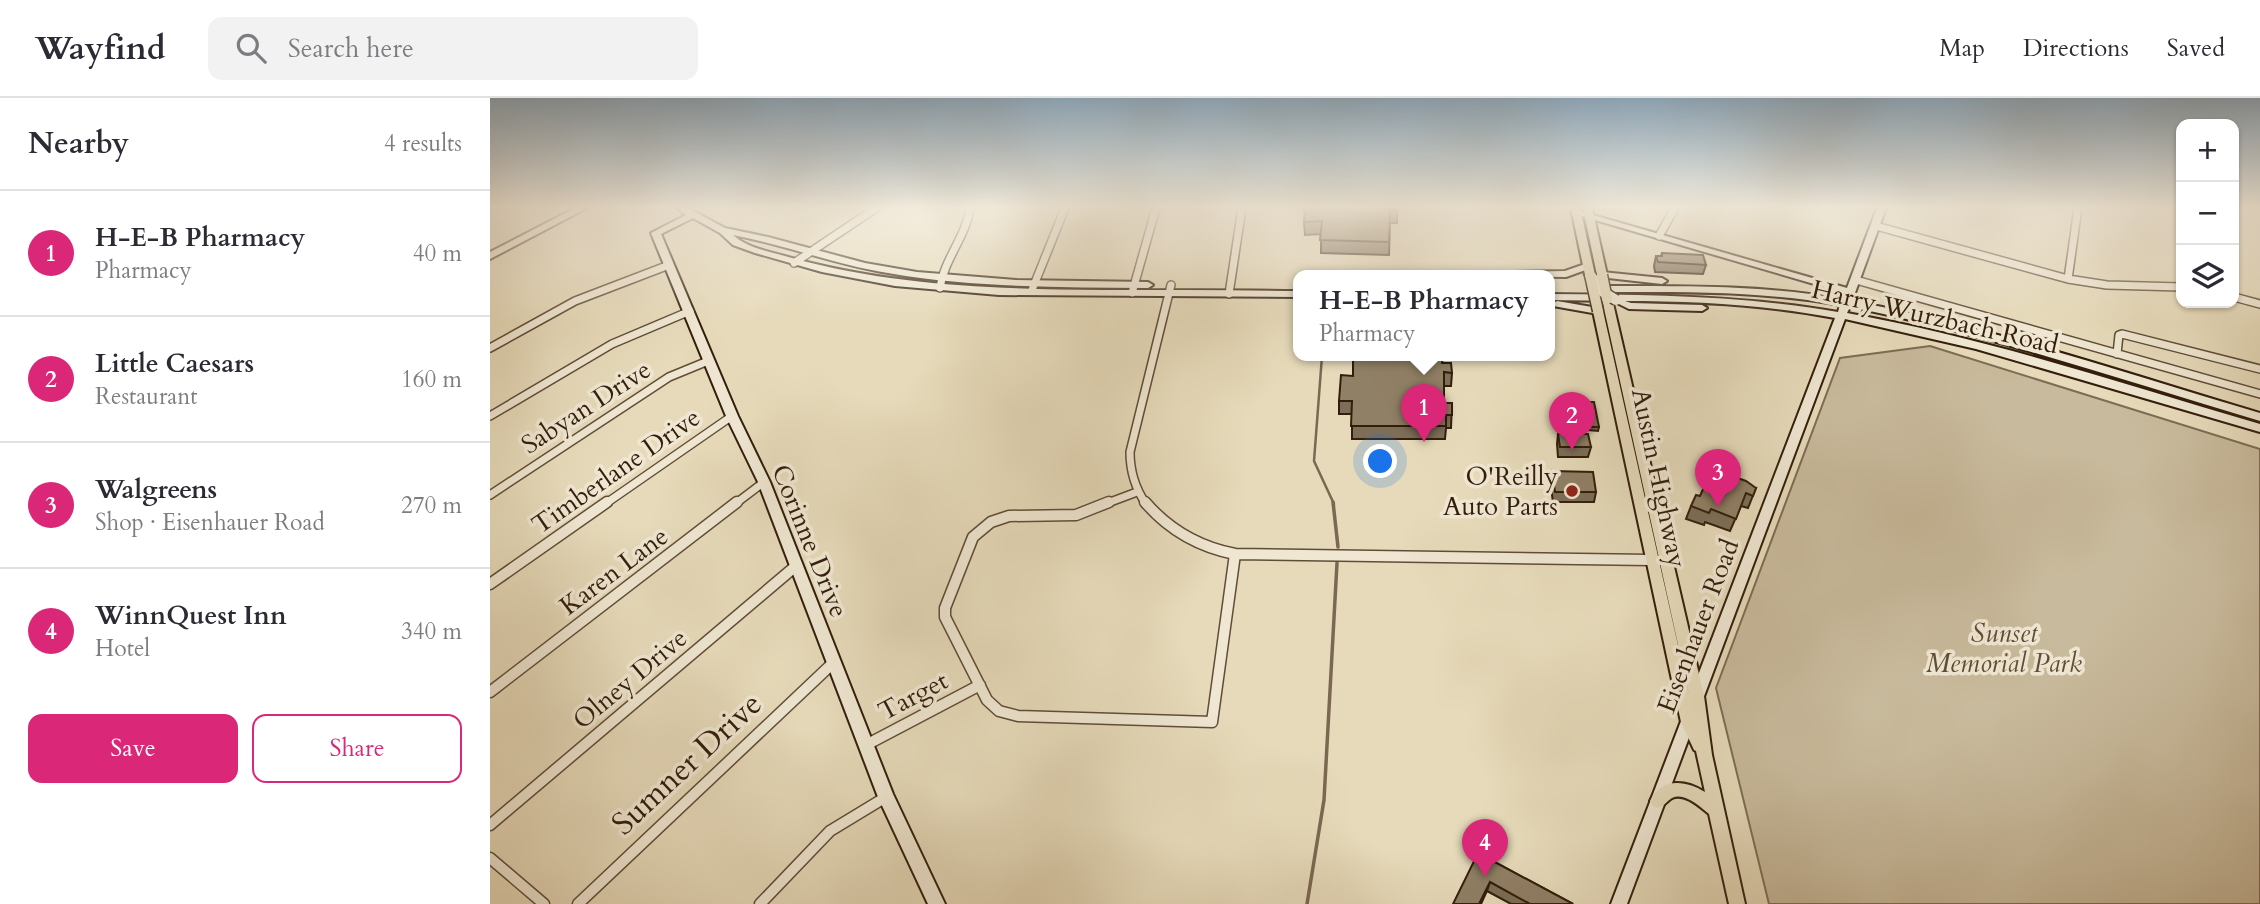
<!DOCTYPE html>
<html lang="en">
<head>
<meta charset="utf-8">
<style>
	:root { --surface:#fff; --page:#f2f2f3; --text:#2b2b33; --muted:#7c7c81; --line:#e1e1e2; --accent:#db2777 }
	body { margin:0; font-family:Cardo,serif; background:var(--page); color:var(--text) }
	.controls { position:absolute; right:21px; top:21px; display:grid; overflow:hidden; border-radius:14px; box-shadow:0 2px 5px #0004 }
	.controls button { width:63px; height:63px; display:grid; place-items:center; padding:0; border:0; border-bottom:2px solid var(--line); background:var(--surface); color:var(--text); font:35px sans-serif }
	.you { position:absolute; left:891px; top:364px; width:24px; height:24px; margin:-18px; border:5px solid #fff; border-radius:50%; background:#1a73e8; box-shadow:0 0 0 10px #1a73e833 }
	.badge { display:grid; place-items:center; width:46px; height:46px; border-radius:50%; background:var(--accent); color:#fff; font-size:23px; font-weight:700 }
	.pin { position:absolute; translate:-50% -58px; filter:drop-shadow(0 2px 4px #0008) }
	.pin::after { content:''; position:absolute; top:37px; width:24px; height:21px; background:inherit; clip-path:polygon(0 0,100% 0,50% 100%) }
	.popup { position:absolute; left:803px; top:172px; width:262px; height:91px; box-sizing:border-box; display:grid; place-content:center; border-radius:14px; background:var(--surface); filter:drop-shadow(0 2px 5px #0005); font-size:23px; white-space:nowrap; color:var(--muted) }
	.popup b { font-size:26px; color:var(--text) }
	.popup::after { content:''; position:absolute; left:50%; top:100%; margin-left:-14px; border:14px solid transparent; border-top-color:var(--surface) }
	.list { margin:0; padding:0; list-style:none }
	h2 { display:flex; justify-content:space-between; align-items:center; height:91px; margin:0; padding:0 28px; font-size:30px }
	h2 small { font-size:23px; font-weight:400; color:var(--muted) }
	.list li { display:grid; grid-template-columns:46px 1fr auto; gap:21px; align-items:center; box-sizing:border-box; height:126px; padding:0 28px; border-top:2px solid var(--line) }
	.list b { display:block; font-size:26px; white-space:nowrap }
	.list p { margin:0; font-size:23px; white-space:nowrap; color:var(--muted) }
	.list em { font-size:23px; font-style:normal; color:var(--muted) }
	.actions { display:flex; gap:14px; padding:21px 28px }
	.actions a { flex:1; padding:16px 0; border:2px solid var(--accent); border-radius:14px; text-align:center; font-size:24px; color:var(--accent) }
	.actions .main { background:var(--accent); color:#fff }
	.icon { flex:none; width:38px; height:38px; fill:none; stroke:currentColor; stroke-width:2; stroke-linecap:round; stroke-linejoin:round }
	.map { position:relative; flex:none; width:1770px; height:806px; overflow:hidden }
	header { display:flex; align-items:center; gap:42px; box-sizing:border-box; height:98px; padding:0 35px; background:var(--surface); border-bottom:2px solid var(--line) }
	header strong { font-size:33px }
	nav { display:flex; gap:38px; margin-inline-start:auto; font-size:24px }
	.search { width:490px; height:63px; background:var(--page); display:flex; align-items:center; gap:18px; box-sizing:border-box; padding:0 24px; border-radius:14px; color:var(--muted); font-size:26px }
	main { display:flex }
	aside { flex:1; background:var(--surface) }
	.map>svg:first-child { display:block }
	.green { fill:#c8ba9c; stroke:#7e6c54; stroke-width:2 }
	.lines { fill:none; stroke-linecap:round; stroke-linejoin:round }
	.stream-far1 { stroke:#7a6851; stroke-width:2.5 }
	.stream { stroke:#7a6851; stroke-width:3.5 }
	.street-far1-casing { stroke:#604d38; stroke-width:10 }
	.street-casing { stroke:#604d38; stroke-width:13 }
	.secondary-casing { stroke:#331e0c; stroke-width:4 }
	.primary-casing { stroke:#331e0c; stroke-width:4 }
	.street-far1 { stroke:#efe7d2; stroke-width:7 }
	.street { stroke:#efe7d2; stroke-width:10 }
	.secondary { fill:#efe7d2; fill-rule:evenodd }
	.primary { fill:#e6daba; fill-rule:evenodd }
	.secondary-bridge-casing { stroke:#331e0c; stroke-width:13; stroke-linecap:butt }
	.primary-bridge-casing { stroke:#331e0c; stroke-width:13; stroke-linecap:butt }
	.secondary-bridge { stroke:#efe7d2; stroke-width:10 }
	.primary-bridge { stroke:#e6daba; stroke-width:10 }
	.wall { fill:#7c6e58; stroke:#331e0c; stroke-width:2 }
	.shaded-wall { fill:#655a47; stroke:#331e0c; stroke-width:2 }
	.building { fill:#908066; stroke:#331e0c; stroke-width:2 }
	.poi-dot { fill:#8f2418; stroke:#efe7d2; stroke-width:2.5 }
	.labels { text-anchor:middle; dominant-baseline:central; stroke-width:7; stroke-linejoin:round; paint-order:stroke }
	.street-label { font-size:26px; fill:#331e0c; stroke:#efe7d2 }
	.poi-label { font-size:26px; fill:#331e0c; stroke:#efe7d2; text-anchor:end }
	.park-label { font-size:26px; font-style:italic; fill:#604d37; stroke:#efe7d2 }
	.near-street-label { font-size:32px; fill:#331e0c; stroke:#efe7d2 }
</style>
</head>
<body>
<header>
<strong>Wayfind</strong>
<div class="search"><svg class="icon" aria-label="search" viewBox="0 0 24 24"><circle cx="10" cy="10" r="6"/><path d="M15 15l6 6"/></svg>Search here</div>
<nav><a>Map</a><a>Directions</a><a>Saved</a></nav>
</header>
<main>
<aside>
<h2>Nearby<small>4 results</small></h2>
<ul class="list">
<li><span class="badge">1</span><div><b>H-E-B Pharmacy</b><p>Pharmacy</p></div><em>40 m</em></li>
<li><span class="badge">2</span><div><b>Little Caesars</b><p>Restaurant</p></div><em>160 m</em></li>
<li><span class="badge">3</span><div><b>Walgreens</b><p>Shop · Eisenhauer Road</p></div><em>270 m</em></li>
<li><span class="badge">4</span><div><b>WinnQuest Inn</b><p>Hotel</p></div><em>340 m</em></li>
</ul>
<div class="actions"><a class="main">Save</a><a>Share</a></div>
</aside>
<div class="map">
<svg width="1770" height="806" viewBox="0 0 1770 806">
	<rect width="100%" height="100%" fill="#e6daba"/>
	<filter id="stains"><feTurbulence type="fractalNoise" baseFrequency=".00286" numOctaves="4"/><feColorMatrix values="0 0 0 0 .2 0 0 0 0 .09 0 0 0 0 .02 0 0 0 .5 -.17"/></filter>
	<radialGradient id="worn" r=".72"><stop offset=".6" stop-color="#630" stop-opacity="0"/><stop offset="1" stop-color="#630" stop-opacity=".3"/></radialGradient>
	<!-- green -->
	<path class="green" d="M1440,248L1770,351V806H1279L1226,590L1350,260Z"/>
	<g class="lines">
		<!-- stream-far1 -->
		<path class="stream-far1" d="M832,258L824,363L844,406"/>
		<!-- stream -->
		<path class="stream" d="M843,404L848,449
			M817,806L834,702L847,465"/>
		<!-- street-far1 casing -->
		<g class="street-far1-casing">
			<path id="street-far1" d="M1386,128L1578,181L1617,187L1691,189
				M1169,138L1185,110
				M304,165L386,110
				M1578,181L1588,110
				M1366,182L1770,296
				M450,190C454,161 476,139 480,110
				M542,192L575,110
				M642,195L666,110
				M739,196L752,110
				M1744,199L1770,206
				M0,250L85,203L179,167
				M1627,256L1629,237L1632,236L1770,271
				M0,318L122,246L200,213
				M0,397L179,279L218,263
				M115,406L242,318
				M245,406L274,384
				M615,406L647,394
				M656,406C645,390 640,374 640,354L681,187"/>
		</g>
		<!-- street casing -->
		<g class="street-casing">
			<path id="street" d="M619,404L586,417L519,418L501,424L483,439L455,510V519L497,602L509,613L528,618L722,624L745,456
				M655,404C679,432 709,449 745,456L1161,462
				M0,486L117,404
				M0,594L247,404
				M376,647L490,587
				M0,727L307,467
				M0,760L54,806
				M88,806L343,565
				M270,806L340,733L396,699"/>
		</g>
		<!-- secondary casing -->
		<g class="secondary-casing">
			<path id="secondary" d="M85,110H97L0,161V154Z
				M187,110H198L235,130L278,139L375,165L427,174L526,182L658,184L663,187L658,190C571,189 484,190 398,175C346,167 296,147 243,137C258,151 283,154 302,160C404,188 507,191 612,192C677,192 743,192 808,193V199L509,197L405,188L332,174L265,155L243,147L230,135L203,120L171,136L248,318L280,384L403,696L455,806H438L388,699L268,384L236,318L161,135L196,117Z
				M1387,110H1396L1362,203C1501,229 1635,275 1770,315V323C1634,283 1499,236 1360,209L1357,215C1497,240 1634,286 1770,326V334L1486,251L1355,221L1213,601L1211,606L1206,607L1201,606L1199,601L1345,220C1276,207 1206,203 1135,203L1141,205L1212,207L1217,210L1212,213L1139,211L1127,205L1129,203L1060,202V196C1157,197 1252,197 1348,214L1350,207C1273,193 1194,194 1116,194L1111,191L1116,188C1195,188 1275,187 1352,201L1355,195L1081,115L1083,113H1089L1357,190Z
				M1098,165L1101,166V170L1076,179L967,178L972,175L1075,173Z
				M1112,174L1172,180L1177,183L1172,186L1109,179L1107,177Z
				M1067,203L1108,210L1113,213L1108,216L1063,208L1062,206Z
				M1200,611L1205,613L1207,618L1137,806H1121L1193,618L1195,613Z"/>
		</g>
		<!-- primary casing -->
		<g class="primary-casing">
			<path id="primary" d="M1081,110H1090L1105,177L1103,179H1097L1095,177Z
				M1093,110H1102L1117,177L1115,179H1109L1107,177Z
				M1117,198L1122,201L1214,598L1222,657L1255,806H1239L1219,716C1210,709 1195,694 1182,700C1177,703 1174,708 1168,710L1163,708L1160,703C1171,679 1196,682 1215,694L1206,653L1204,652L1191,624L1103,213L1108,210L1113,213L1200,601L1112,201Z"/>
		</g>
		<!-- street-far1 -->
		<use href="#street-far1" class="street-far1"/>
		<!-- street -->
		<use href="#street" class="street"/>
		<!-- secondary -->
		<use href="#secondary" class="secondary"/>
		<!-- primary -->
		<use href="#primary" class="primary"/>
		<!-- secondary-bridge casing -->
		<g class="secondary-bridge-casing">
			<path id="secondary-bridge" d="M1100,177L1113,194L1126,202"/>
		</g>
		<!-- primary-bridge casing -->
		<g class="primary-bridge-casing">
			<path id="primary-bridge" d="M1100,177L1108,213
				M1112,177L1117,201"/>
		</g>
		<!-- secondary-bridge -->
		<use href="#secondary-bridge" class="secondary-bridge"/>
		<!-- primary-bridge -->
		<use href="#primary-bridge" class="primary-bridge"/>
	</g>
	<!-- wall -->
	<path class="wall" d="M907,110V125H900L899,157L831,155V136L815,137L814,124Z
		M1172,155L1216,167L1213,176L1165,174L1164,168L1166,158H1171Z
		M952,265L962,275L961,288H954V305H962L961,330H956L955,341H862V316H849V303L863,278Z
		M1094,304L1109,329L1108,333L1098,332L1094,307Z
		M1068,336L1101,349L1098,359H1068L1067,346Z
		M1062,373L1106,394L1104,404H1063L1060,383Z
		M1266,390L1258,410L1251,408L1240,433L1215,424L1214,427L1196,421L1201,408L1210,398Z
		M988,755L1083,806H1021L997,793Z"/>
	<!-- shaded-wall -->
	<path class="shaded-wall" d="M1000,784L997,793L991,806H989Z"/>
	<!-- building -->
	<path class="building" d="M815,110H907V112H900L899,144L830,142L832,123L814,124Z
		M1172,155L1213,157L1216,167L1168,164L1166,158H1172Z
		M863,258H953L952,265H961L962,275L954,274V305H962V317H956V328H861L862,303H849L851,277L863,278Z
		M1094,304H1104L1109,329H1099Z
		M1068,336H1098L1101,349H1070Z
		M1222,371L1256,383L1266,390L1263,398L1256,395L1246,421L1221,411L1219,415L1201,408L1206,397L1210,398Z
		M1062,373L1103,374L1106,394H1065Z
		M988,755L1083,806H1040L1000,784L989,806H963Z"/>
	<!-- sky -->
	<linearGradient id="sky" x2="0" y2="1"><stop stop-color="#8faabe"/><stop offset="0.49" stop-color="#f4eee0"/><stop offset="1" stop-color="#f4eee0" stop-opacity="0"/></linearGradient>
	<rect width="1770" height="223" fill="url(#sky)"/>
	<!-- markers -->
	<circle class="poi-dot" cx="1082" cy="393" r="7"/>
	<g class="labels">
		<!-- street labels -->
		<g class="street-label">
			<text transform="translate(1445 219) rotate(13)">Harry Wurzbach Road</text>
			<text transform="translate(96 309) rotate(-33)">Sabyan Drive</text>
			<text transform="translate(126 373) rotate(-35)">Timberlane Drive</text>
			<text transform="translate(1169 380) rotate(78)">Austin Highway</text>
			<text transform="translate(320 443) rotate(68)">Corinne Drive</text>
			<text transform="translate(124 473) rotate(-37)">Karen Lane</text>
			<text transform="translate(1208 528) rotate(-69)">Eisenhauer Road</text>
			<text transform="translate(140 581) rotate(-40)">Olney Drive</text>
			<text transform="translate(423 598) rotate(-28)">Target</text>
		</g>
		<!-- poi labels -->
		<g class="poi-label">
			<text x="1068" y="378">O'Reilly<tspan x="1068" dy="30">Auto Parts</tspan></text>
		</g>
		<!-- park labels -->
		<g class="park-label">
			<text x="1514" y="535">Sunset<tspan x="1514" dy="30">Memorial Park</tspan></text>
		</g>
		<!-- near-street labels -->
		<g class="near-street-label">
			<text transform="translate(197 666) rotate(-43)">Sumner Drive</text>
		</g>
	</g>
	<rect width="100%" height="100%" filter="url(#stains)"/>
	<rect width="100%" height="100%" fill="url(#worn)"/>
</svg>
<div class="controls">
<button>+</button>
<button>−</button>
<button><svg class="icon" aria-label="layers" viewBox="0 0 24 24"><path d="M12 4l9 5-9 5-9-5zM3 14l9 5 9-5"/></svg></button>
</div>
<div class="you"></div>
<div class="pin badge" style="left:934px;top:344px">1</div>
<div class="popup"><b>H-E-B Pharmacy</b>Pharmacy</div>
<div class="pin badge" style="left:1082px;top:352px">2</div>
<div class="pin badge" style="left:1228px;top:409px">3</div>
<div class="pin badge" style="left:995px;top:779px">4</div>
</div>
</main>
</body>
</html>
